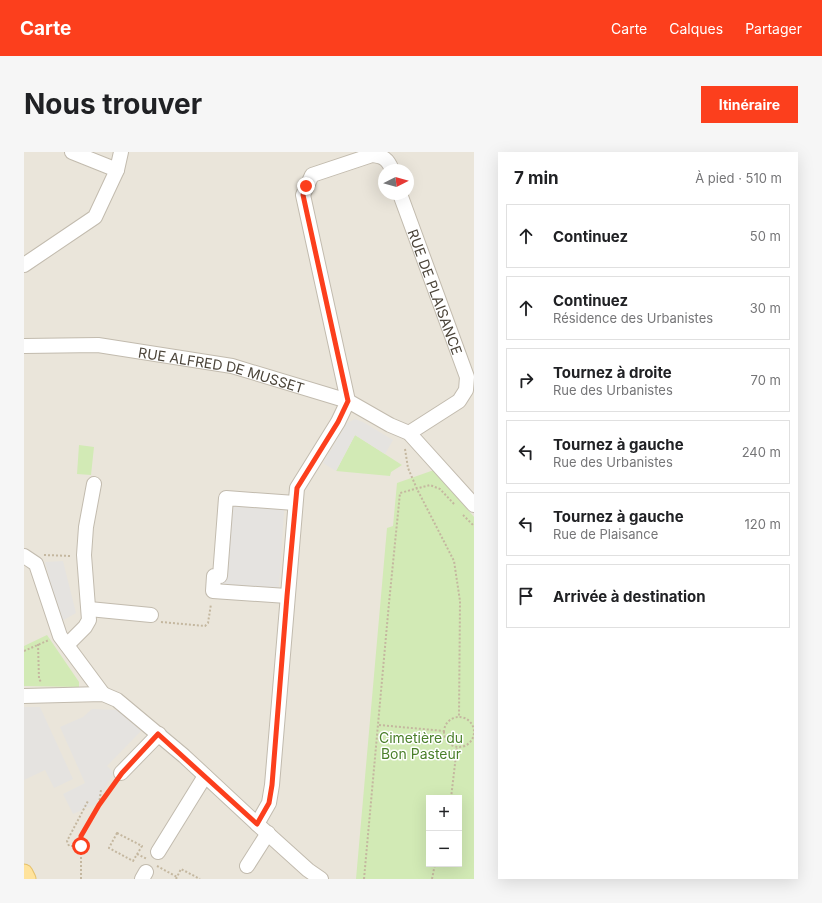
<!DOCTYPE html>
<html lang="fr">
<head>
<meta charset="utf-8">
<style>
	:root { --surface:#fff; --page:#f6f6f6; --text:#202124; --muted:#757577; --line:#e0e0e0; --accent:#fc3f1d }
	body { margin:0; font-family:Inter,sans-serif; background:var(--page); color:var(--text) }
	.controls { position:absolute; right:12px; bottom:12px; display:grid; overflow:hidden; border-radius:0px; box-shadow:0 4px 16px #0002 }
	.controls button { width:36px; height:36px; display:grid; place-items:center; padding:0; border:0; border-bottom:1px solid var(--line); background:var(--surface); color:var(--text); font:20px sans-serif }
	.compass { position:absolute; left:354px; top:12px; width:36px; height:36px; border-radius:50%; background:var(--surface); box-shadow:0 4px 16px #0002; rotate:84deg }
	.stop { position:absolute; width:12px; height:12px; margin:-9px; border:3px solid #fc3f1d; border-radius:50%; background:#fff }
	.stop.end { background:#fc3f1d; border-color:#fff; box-shadow:0 1px 4px #0008 }
	.list { margin:0; padding:0; list-style:none }
	h2 { display:flex; justify-content:space-between; align-items:center; height:52px; margin:0; padding:0 16px; font-size:17px }
	h2 small { font-size:13px; font-weight:400; color:var(--muted) }
	.list li { display:grid; grid-template-columns:26px 1fr auto; gap:12px; align-items:center; box-sizing:border-box; height:64px; margin:0 8px 8px; padding:0 8px; border:1px solid var(--line); border-radius:0px }
	.list b { display:block; font-size:15px; white-space:nowrap }
	.list p { margin:0; font-size:13px; white-space:nowrap; color:var(--muted) }
	.list em { font-size:13px; font-style:normal; color:var(--muted) }
	.icon { flex:none; width:22px; height:22px; fill:none; stroke:currentColor; stroke-width:2; stroke-linecap:round; stroke-linejoin:round }
	.map { position:relative; flex:none; width:450px; height:727px; overflow:hidden; border-radius:0px }
	header { display:flex; align-items:center; gap:24px; box-sizing:border-box; height:56px; padding:0 20px; background:var(--accent); color:#fff }
	header strong { font-size:19px }
	nav { display:flex; gap:22px; margin-inline-start:auto; font-size:14px }
	.intro { display:flex; align-items:center; justify-content:space-between; box-sizing:border-box; height:96px; padding:0 24px }
	h1 { margin:0; font-size:28px }
	.button { padding:10px 18px; border-radius:0px; background:var(--accent); color:#fff; font-size:14px; font-weight:700 }
	main { display:flex; gap:24px; padding:0 24px }
	aside { flex:1; background:var(--surface); border-radius:0px; box-shadow:0 4px 16px #0002 }
	.map>svg:first-child { display:block }
	.residential { fill:#eae5da; fill-rule:evenodd }
	.green { fill:#d2eab5; fill-rule:evenodd }
	.parking { fill:#e5e3e0 }
	.lines { fill:none; stroke-linecap:round; stroke-linejoin:round }
	.minor-casing { stroke:#c2bbae; stroke-width:16 }
	.major-casing { stroke:#e6c16a; stroke-width:19 }
	.path { stroke:#c4b79f; stroke-width:2; stroke-dasharray:2 2; stroke-linecap:butt }
	.minor { stroke:#fff; stroke-width:14 }
	.major { stroke:#ffe39c; stroke-width:17 }
	.route { stroke:#fc3f1d; stroke-width:5 }
	.labels { text-anchor:middle; dominant-baseline:central; stroke-width:3; stroke-linejoin:round; paint-order:stroke }
	.street-label { font-size:14px; fill:#4b4439; stroke:#fff }
	.park-label { font-size:14px; fill:#4a7f2a; stroke:#fff }
</style>
</head>
<body>
<header>
<strong>Carte</strong>
<nav><a>Carte</a><a>Calques</a><a>Partager</a></nav>
</header>
<div class="intro"><h1>Nous trouver</h1><a class="button">Itinéraire</a></div>
<main>
<div class="map">
<svg width="450" height="727" viewBox="0 0 450 727">
	<rect width="100%" height="100%" fill="#f6f3ec"/>
	<!-- residential -->
	<path class="residential" d="M0,0H450V727H0ZM360,18H384V42H360ZM405,646H435V712H405Z"/>
	<!-- green -->
	<path class="green" d="M331,283L378,313L367,320L366,324L312,319Z
		M55,293L70,295L67,323L53,322Z
		M410,318L450,365V727H332L363,376L369,374L373,331ZM405,646H435V712H405Z
		M23,483L55,530V535L0,534V494Z"/>
	<!-- parking -->
	<path class="parking" d="M331,267L339,270L369,288L361,302L331,283L312,319L299,311L323,271Z
		M199,341L261,345L254,451L192,447Z
		M39,409L52,461L36,470L21,410Z
		M0,555H16L49,627L30,636L21,618L0,628Z
		M68,557L93,558L117,579L83,614L90,621L72,652L49,662L39,642L61,631L36,575L59,565Z"/>
	<g class="lines">
		<!-- minor casing -->
		<g class="minor-casing">
			<g id="minor">
				<path d="M48,0L93,18"/>
				<path id="s1" d="M376,42L443,225L442,238L435,249L385,281"/>
				<path d="M0,113L71,65L93,18L97,0"/>
				<path id="s2" d="M0,194L74,193L208,214L324,249L366,273L385,281L450,353"/>
				<path d="M0,404L12,412L36,484L79,542"/>
				<path d="M263,444L189,439L190,424H196L202,346L271,351"/>
				<path d="M65,457L127,463"/>
				<path d="M43,493L61,475L65,468L60,403L62,375L70,332"/>
				<path d="M0,544L79,542L93,548L160,604L233,672L245,651L248,633L273,336L314,270L324,249L279,43L288,23L348,3C359,4 364,7 368,18"/>
				<path d="M97,621L135,582"/>
				<path d="M233,672L284,718L297,727"/>
				<path d="M134,700L181,624"/>
				<path d="M223,714L244,681"/>
				<path d="M118,727L122,720"/>
			</g>
		</g>
		<!-- major casing -->
		<g class="major-casing">
			<path id="major" d="M0,721L3,727"/>
		</g>
		<!-- path -->
		<path class="path" d="M381,297L384,316L393,337L430,409L436,449L435,565
			M439,363L450,374
			M20,403L47,404
			M137,470L181,474L184,471L187,452
			M14,492L15,527L17,530
			M0,499L25,488
			M420 580a15 15 0 1 1 30 0a15 15 0 1 1-30 0Z
			M355,573L420,579
			M427,646L433,595
			M75,652L77,638
			M93,681L118,694L109,709L85,696Z
			M57,694H45L43,689L64,649
			M113,702L123,707
			M133,714L153,725
			M57,727V684L75,653L90,632
			M152,727L157,717L176,727
			M340,727L365,451L376,341L406,333L416,337L431,353
			M408,727L411,712"/>
		<!-- minor -->
		<use href="#minor" class="minor"/>
		<!-- major -->
		<use href="#major" class="major"/>
	</g>
	<g class="lines">
		<!-- route -->
		<path class="route" d="M57,694V684L75,653L98,621L134,582L233,672L245,651L248,633L263,444L273,336L314,270L324,249L279,43L282,34"/>
	</g>
	<g class="labels">
		<!-- street labels -->
		<g class="street-label">
			<text stroke="none"><textPath href="#s1" startOffset="104">RUE DE PLAISANCE</textPath></text>
			<text stroke="none"><textPath href="#s2" startOffset="200">RUE ALFRED DE MUSSET</textPath></text>
		</g>
		<!-- park labels -->
		<g class="park-label">
			<text x="397" y="585">Cimetière du<tspan x="397" dy="16">Bon Pasteur</tspan></text>
		</g>
	</g>
</svg>
<div class="controls">
<button>+</button>
<button>−</button>
</div>
<svg class="compass" viewBox="-18 -18 36 36"><path d="M0-13l5 13h-10z" fill="#e53935"/><path d="M0 13l5-13h-10z" fill="#757577"/></svg>
<div class="stop" style="left:57px;top:694px"></div>
<div class="stop end" style="left:282px;top:34px"></div>
</div>
<aside>
<h2>7 min<small>À pied · 510 m</small></h2>
<ul class="list">
<li><svg class="icon" aria-label="ahead" viewBox="0 0 24 24"><path d="M12 20V5M6 11l6-6 6 6"/></svg><div><b>Continuez</b></div><em>50 m</em></li>
<li><svg class="icon" aria-label="ahead" viewBox="0 0 24 24"><path d="M12 20V5M6 11l6-6 6 6"/></svg><div><b>Continuez</b><p>Résidence des Urbanistes</p></div><em>30 m</em></li>
<li><svg class="icon" aria-label="right" viewBox="0 0 24 24"><path d="M7 20v-9h11M14 6l5 5-5 5"/></svg><div><b>Tournez à droite</b><p>Rue des Urbanistes</p></div><em>70 m</em></li>
<li><svg class="icon" aria-label="left" viewBox="0 0 24 24"><path d="M17 20v-9H6M10 6l-5 5 5 5"/></svg><div><b>Tournez à gauche</b><p>Rue des Urbanistes</p></div><em>240 m</em></li>
<li><svg class="icon" aria-label="left" viewBox="0 0 24 24"><path d="M17 20v-9H6M10 6l-5 5 5 5"/></svg><div><b>Tournez à gauche</b><p>Rue de Plaisance</p></div><em>120 m</em></li>
<li><svg class="icon" aria-label="arrive" viewBox="0 0 24 24"><path d="M6 21V4h12l-3 4 3 4H6"/></svg><div><b>Arrivée à destination</b></div></li>
</ul>
</aside>
</main>
</body>
</html>
